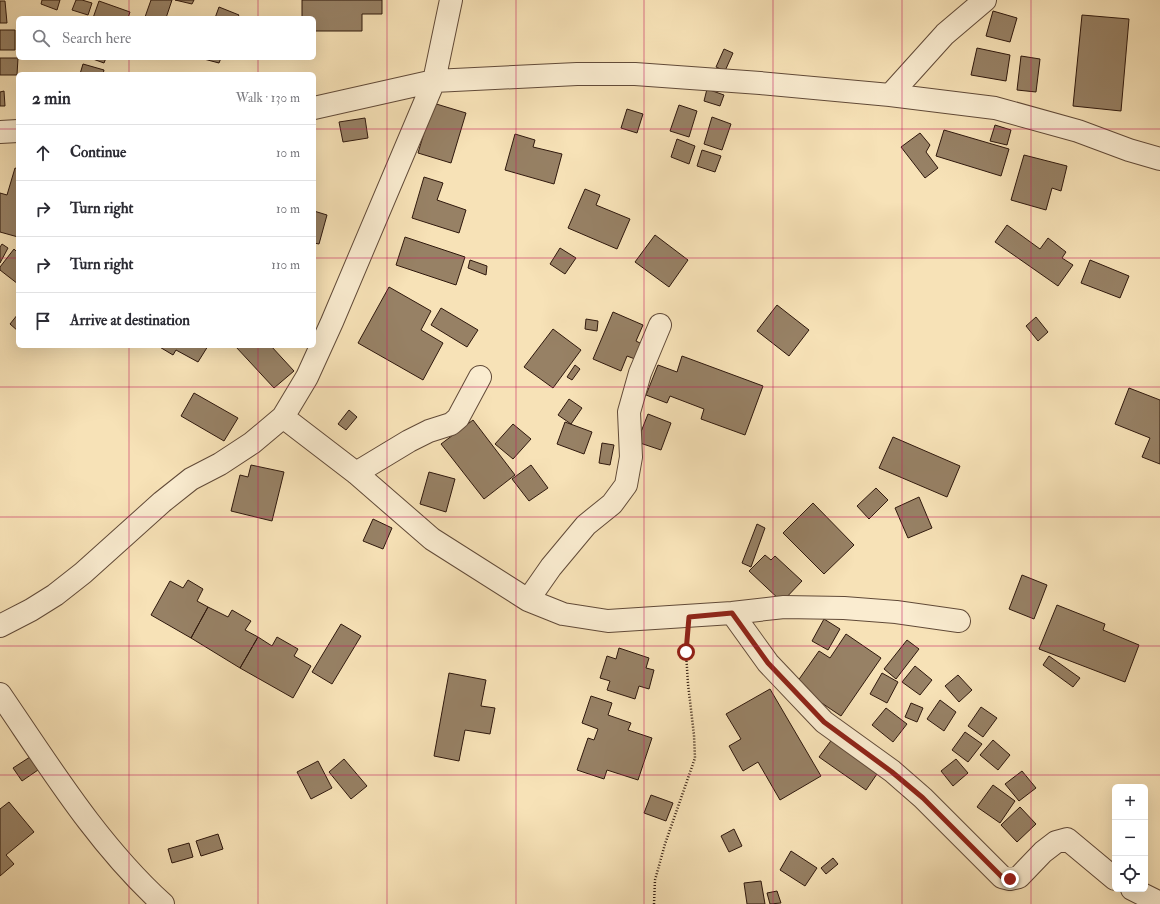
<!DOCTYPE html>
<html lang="en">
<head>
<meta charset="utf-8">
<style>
	:root { --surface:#fff; --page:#f2f2f3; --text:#2b2b33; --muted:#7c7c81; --line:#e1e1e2 }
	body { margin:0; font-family:"IM FELL Double Pica",serif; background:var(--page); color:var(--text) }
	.controls { position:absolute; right:12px; bottom:12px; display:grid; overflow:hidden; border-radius:6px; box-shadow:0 4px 16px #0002 }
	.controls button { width:36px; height:36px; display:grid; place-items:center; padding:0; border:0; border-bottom:1px solid var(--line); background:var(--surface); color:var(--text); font:20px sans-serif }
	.stop { position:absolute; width:12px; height:12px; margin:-9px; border:3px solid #8f2418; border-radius:50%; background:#fff }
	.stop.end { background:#8f2418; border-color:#fff; box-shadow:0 1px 4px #0008 }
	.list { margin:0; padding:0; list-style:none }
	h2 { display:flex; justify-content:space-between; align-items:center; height:52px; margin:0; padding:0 16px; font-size:17px }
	h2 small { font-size:13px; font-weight:400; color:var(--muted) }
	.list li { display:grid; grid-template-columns:26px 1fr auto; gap:12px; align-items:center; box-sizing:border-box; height:56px; padding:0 16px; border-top:1px solid var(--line) }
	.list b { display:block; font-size:15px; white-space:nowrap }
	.list em { font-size:13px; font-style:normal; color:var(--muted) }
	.icon { flex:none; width:22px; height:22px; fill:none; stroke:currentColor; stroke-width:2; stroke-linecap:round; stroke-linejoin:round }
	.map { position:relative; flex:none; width:1160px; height:904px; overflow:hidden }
	.search { position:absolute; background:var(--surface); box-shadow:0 4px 16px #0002; left:16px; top:16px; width:300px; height:44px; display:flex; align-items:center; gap:10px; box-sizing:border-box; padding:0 14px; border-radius:6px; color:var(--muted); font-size:15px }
	.panel { position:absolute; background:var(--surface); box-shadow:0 4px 16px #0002; left:16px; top:72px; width:300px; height:276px; border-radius:6px }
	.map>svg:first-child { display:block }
	.building { fill:#978165; stroke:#2f180d }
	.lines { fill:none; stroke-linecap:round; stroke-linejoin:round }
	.street-casing { stroke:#614a38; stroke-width:24 }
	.path { stroke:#2f180d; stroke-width:2.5; stroke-dasharray:1 2; stroke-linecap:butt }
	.street { stroke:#faecd0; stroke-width:22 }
	.route { stroke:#8f2418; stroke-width:5 }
	.grid { fill:none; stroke:#c2185b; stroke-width:1; stroke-opacity:0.55 }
</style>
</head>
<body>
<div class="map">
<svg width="1160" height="904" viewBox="0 0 1160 904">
	<rect width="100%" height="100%" fill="#f7e2b7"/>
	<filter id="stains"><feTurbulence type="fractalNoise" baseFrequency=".005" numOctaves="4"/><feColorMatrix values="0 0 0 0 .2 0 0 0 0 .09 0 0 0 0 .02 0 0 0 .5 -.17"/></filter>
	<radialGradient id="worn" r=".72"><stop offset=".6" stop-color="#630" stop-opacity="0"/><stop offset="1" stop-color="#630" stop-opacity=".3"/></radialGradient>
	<!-- building -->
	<path class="building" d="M42,0H60L57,10L41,4Z
		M76,0H82L92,3L88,15L72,10Z
		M151,0H172L166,18H150L145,17Z
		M175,0H194L192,4Z
		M302,0H382V14H362V31H314V18H302Z
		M0,1H5L7,23H0Z
		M99,1L130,12L128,18H93Z
		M219,7L239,15L237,18H215Z
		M993,11L1017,18L1010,42L986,36Z
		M1082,15L1129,19L1121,111L1073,106Z
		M0,30H15V50H0Z
		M977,48L1010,55L1006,81L971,75Z
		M724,49L733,53L725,71L716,67Z
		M1021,56L1040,59L1036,92L1017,90Z
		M0,58H18L17,75H0Z
		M90,58H106L104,63Z
		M200,58H221L219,63Z
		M83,64L104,70L103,74H80Z
		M707,89L724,95L720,106L704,101Z
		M4,91L5,106H0V92Z
		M433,103L466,113L451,163L418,153Z
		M679,105L697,111L689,137L670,131Z
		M627,109L643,114L637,133L621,128Z
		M712,117L731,124L722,150L704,144Z
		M365,118L368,138L343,142L339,122Z
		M995,125L1011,130L1007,145L990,141Z
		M944,130L1009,149L1001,176L936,156Z
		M920,133L930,145L926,152L938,168L925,178L901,147Z
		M515,134L535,140L533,147L562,154L554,184L505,170Z
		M677,139L695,146L689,164L671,157Z
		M702,150L721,156L715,172L697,166Z
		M1024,155L1067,166L1061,191L1052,188L1046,210L1011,200Z
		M15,168L18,169V237L0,232V193L7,195Z
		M424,177L443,183L437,200L466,210L459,233L412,218Z
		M585,189L600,195L596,205L630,219L617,249L568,228Z
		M314,211L327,215L319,244L314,243Z
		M1007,225L1040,249L1048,238L1066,252L1062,258L1073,265L1058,286L995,242Z
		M655,235L688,260L669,287L635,262Z
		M405,237L465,257L456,285L396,265Z
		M2,244L8,248L0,263V247Z
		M560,248L576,258L565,274L550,264Z
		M14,249L18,253V284L0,270V267Z
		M470,260L487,266L486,275L468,268Z
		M1090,260L1129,276L1120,298L1081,283Z
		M389,287L431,311L421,330L443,343L423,380L358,343Z
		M777,305L809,330L789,356L757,331Z
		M441,308L478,330L467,347L431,325Z
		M613,312L643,325L636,341L642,344L635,359L627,356L621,371L593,359Z
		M18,314V331L10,324Z
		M1036,317L1048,332L1038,341L1026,326Z
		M586,319L598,321L597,331L585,329Z
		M553,329L581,350L553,388L524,367Z
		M158,346H208L198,362L176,350L173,355Z
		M237,346H271L294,371L274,388L236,347Z
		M682,356L763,386L745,435L701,419L704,409L670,396L667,403L646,395L658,365L677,372Z
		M575,365L580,369L572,380L567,377Z
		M1129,388L1160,400V464L1142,457L1150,438L1115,424Z
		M194,393L238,418L224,441L181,416Z
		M569,399L582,408L571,424L558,415Z
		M349,410L357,417L346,430L338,424Z
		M648,414L671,423L661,450L637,442Z
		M473,420L515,475L484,499L441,444Z
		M565,422L592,432L584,454L557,444Z
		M513,424L531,439L513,459L495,444Z
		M893,437L960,466L947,497L879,468Z
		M602,443L614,445L610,465L599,463Z
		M251,465L284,472L272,521L231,511L240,475L248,477Z
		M531,465L548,488L529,501L512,479Z
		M429,472L455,479L446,512L420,504Z
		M876,488L888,500L869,519L857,506Z
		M919,497L932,528L908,538L895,508Z
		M813,503L854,545L824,574L783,533Z
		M373,519L392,528L383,549L363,541Z
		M757,524L765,528L751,567L742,563Z
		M765,555L771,560L775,556L802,581L782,602L749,571Z
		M1022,575L1047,585L1034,619L1009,609Z
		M188,580L203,589L197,601L208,607L191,638L151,615L170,581L183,588Z
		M1057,605L1105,624L1103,630L1139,645L1125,682L1039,649Z
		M208,607L228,617L232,610L251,621L245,630L258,637L240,668L191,638Z
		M824,619L840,629L828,650L812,641Z
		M341,624L361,636L332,684L312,672Z
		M846,634L881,658L841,716L795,685L819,651L830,658Z
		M258,637L272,646L277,637L298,649L294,656L311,666L293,698L240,668Z
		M907,640L919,649L896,679L884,669Z
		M619,648L649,658L646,668L654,670L649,689L639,686L635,699L607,690L610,681L600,678L607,656L616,659Z
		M1049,656L1080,678L1073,687L1043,665Z
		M915,666L932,680L920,695L902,682Z
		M449,673L486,680L481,706L495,708L490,734L465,730L459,761L434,756Z
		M882,673L898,682L887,703L870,694Z
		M958,675L972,690L959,702L945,686Z
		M770,689L821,776L780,800L758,762L743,771L729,746L741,739L726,714Z
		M591,696L612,703L608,715L631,723L628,730L652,738L638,780L607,770L604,779L577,770L588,738L594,740L598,729L582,723Z
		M940,700L956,712L944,731L927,719Z
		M911,703L923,708L917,722L905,717Z
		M981,707L997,718L983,737L968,726Z
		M886,708L907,724L893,742L872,725Z
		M965,732L982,744L968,762L952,750Z
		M833,738L879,771L866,790L819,757Z
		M993,740L1010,755L998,770L980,755Z
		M30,757L38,770L22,781L13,768Z
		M344,759L367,786L351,799L329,772Z
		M956,759L968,773L953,786L941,771Z
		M318,761L332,788L311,799L297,772Z
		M1022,771L1036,788L1019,801L1005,784Z
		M993,785L1015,801L1000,823L977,807Z
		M651,795L673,803L666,821L644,813Z
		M9,802L34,832L6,855L14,864L0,876V809Z
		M1020,807L1036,824L1017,842L1001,825Z
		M734,829L742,846L729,852L721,836Z
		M218,834L223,849L201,856L196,841Z
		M189,843L193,857L172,863L168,849Z
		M791,851L817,868L805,886L780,870Z
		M833,858L838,864L826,874L821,868Z
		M761,881L765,904H747L744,883Z
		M777,891L781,903L770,904L767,893Z"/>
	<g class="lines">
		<!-- street casing -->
		<g class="street-casing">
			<path id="street" d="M890,95L945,34L985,0
				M314,108L434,81L577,74H635L760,83L890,95L995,108L1078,131L1129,150L1160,159
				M0,132L18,131
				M283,417L356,473L432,539L528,600L563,614L608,621L732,613L784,607L844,608L896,612L959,621
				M356,473L409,441L429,431L451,424L458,418L480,377
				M528,600L551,567L586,525L612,504L626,485L631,457L629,412L640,373L660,325
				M732,613L768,663L824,722L892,771L923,798L1002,877L1010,879L1019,877L1043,852L1056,842L1067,839L1115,879
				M0,626L31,610L55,595L83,573L162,502L191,479L220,464L252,443L283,417L307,377L332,322L434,81L451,0
				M0,694C50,767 97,844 163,904
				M1132,889L1160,903"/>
		</g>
		<!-- path -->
		<path class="path" d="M654,904L655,880L665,844L695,758L694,735L688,684L686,652L687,637"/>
		<!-- street -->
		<use href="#street" class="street"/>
	</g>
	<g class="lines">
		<!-- route -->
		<path class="route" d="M686,652L689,617L732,613L768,663L824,722L892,772L923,798L1002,877L1010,879"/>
	</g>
	<!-- grid -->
	<path class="grid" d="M129,0V18M258,0V18M387,0V904M516,0V904M644,0V904M773,0V904M902,0V904M1031,0V904M129,58V74M258,58V74M0,129H18M314,129H1160M0,258H18M314,258H1160M129,346V904M258,346V904M0,387H1160M0,517H1160M0,646H1160M0,775H1160"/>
	<rect width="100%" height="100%" filter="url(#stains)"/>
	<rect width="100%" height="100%" fill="url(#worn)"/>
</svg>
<div class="controls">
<button>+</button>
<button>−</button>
<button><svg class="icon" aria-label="locate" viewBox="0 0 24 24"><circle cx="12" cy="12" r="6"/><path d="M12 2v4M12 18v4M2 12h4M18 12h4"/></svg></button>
</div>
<div class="stop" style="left:686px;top:652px"></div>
<div class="stop end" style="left:1010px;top:879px"></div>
<div class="search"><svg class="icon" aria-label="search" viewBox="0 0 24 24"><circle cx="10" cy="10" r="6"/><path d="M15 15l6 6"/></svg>Search here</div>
<section class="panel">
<h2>2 min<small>Walk · 130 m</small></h2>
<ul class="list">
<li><svg class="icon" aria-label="ahead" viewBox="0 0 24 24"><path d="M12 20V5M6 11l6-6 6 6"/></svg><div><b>Continue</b></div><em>10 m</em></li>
<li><svg class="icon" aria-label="right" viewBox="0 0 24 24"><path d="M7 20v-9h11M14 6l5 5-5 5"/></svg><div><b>Turn right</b></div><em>10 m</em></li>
<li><svg class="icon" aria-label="right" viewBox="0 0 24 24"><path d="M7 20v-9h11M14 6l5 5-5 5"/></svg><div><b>Turn right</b></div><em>110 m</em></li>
<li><svg class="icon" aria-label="arrive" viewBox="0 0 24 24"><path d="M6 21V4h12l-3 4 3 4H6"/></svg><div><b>Arrive at destination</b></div></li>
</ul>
</section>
</div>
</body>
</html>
